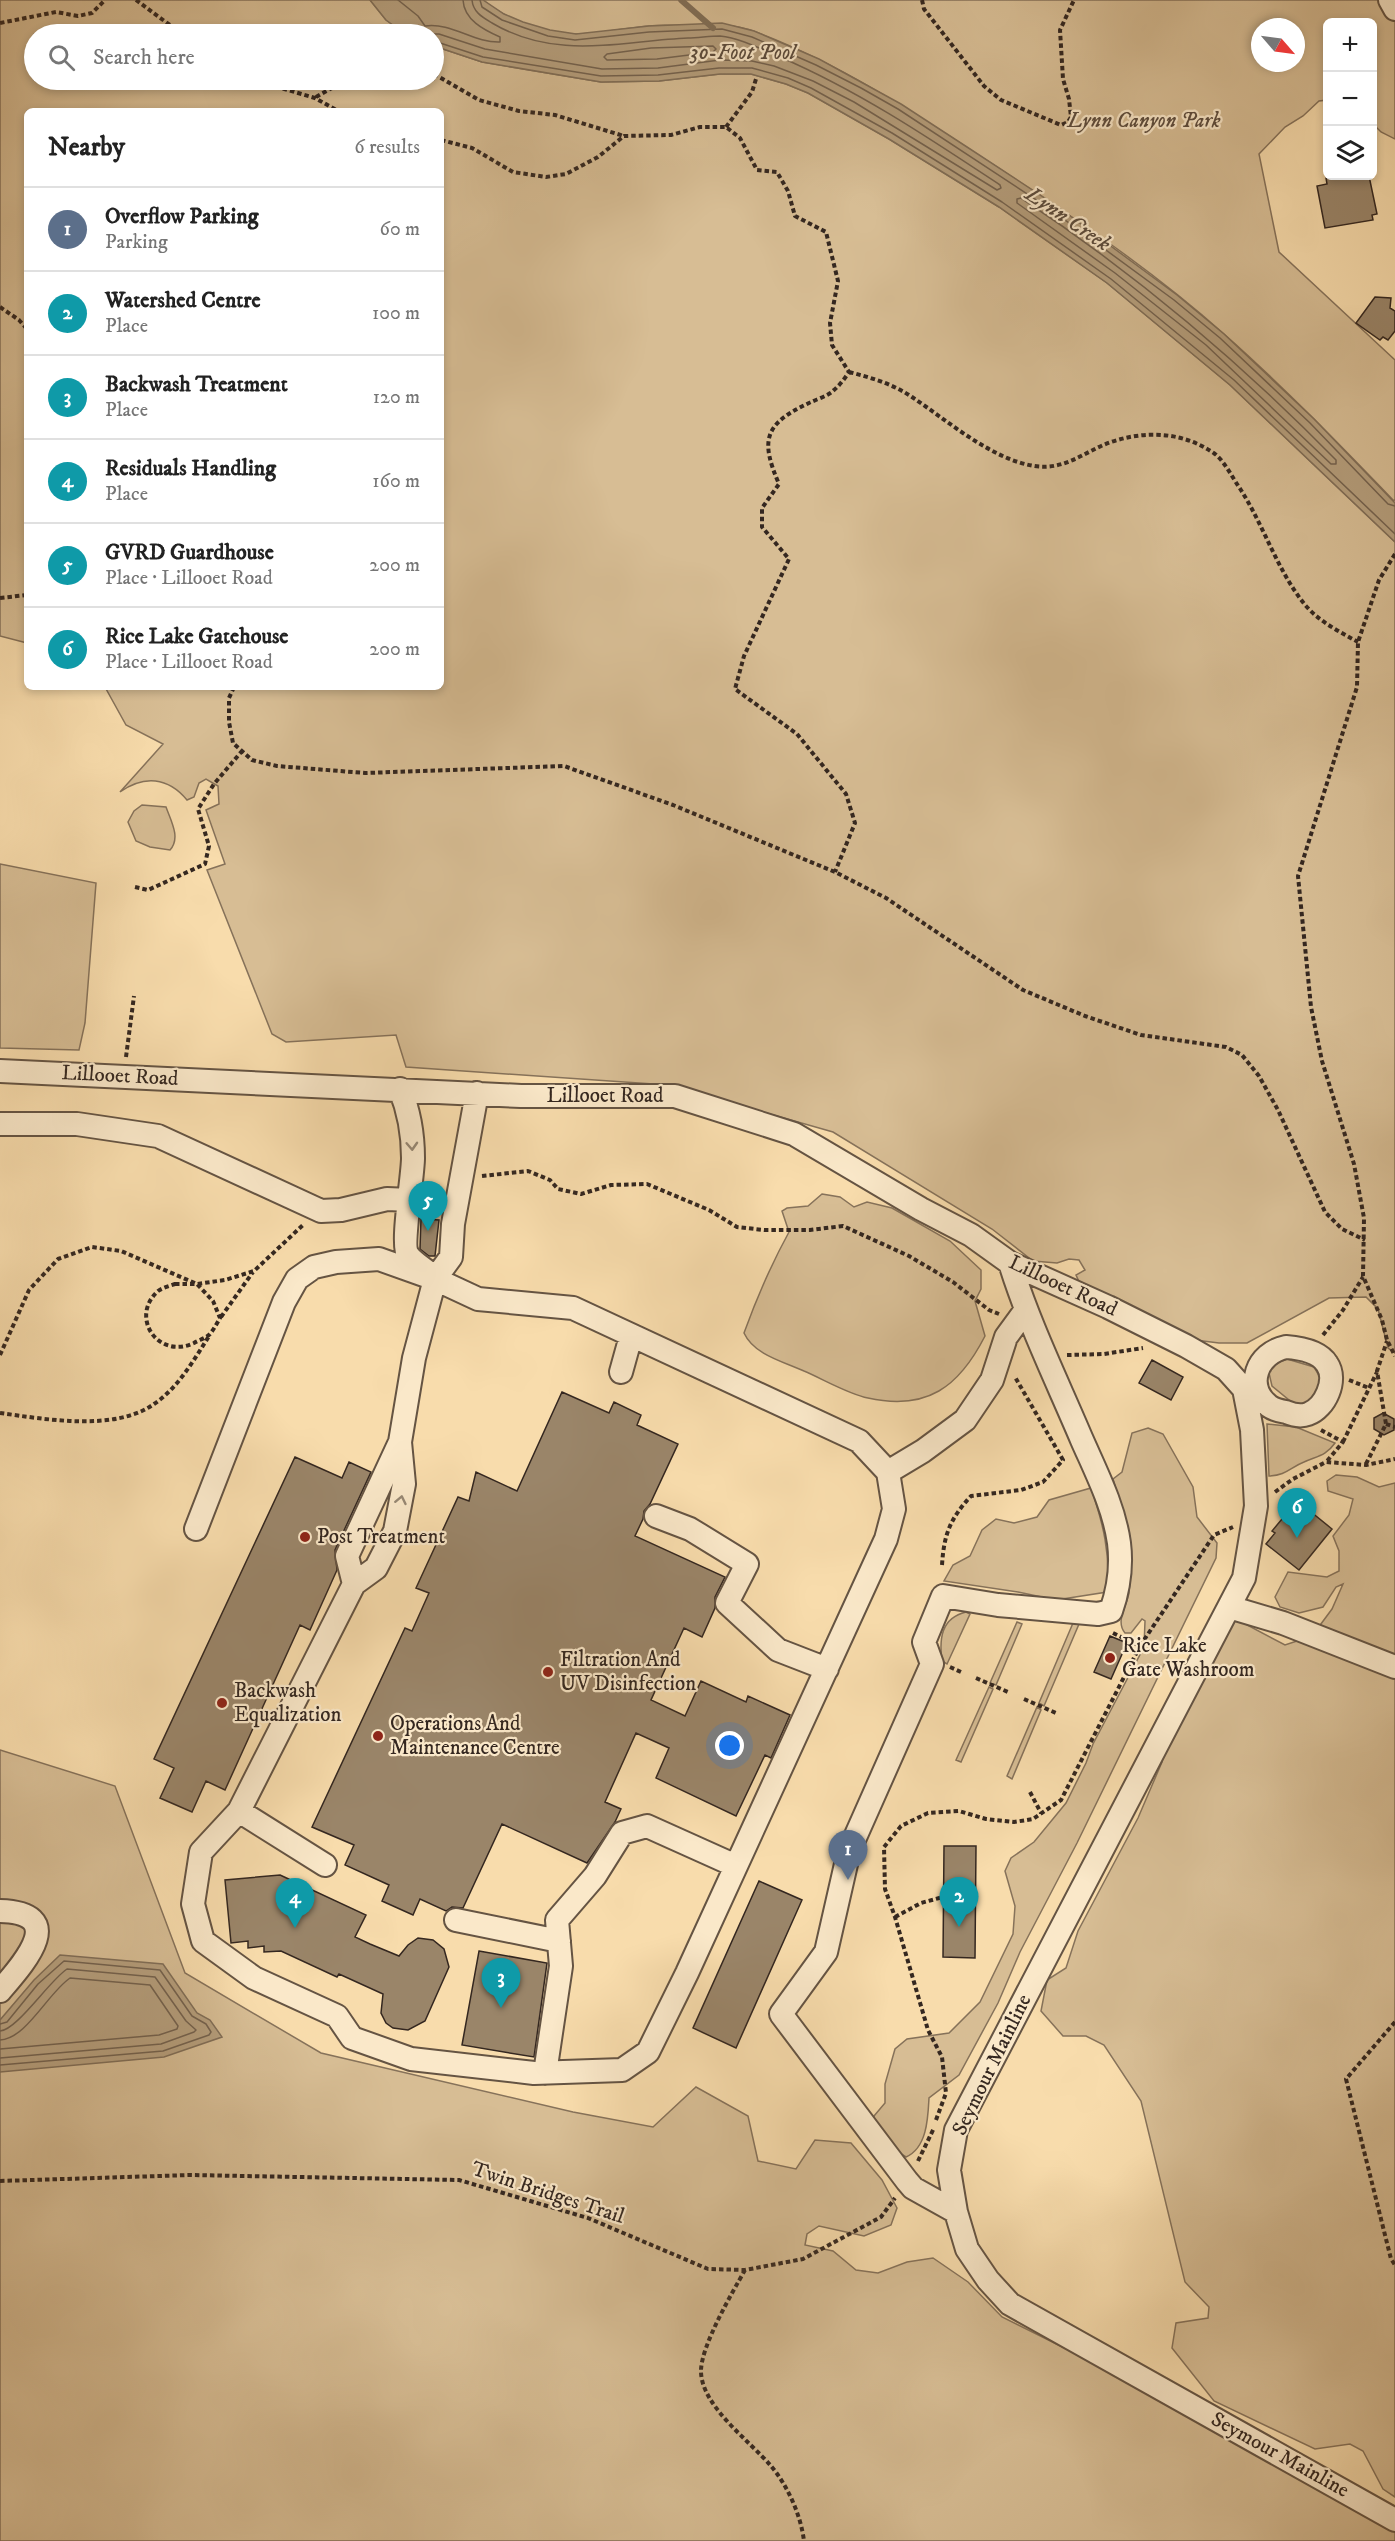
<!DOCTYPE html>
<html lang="en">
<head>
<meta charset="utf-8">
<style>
	:root { --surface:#fff; --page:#f6f6f6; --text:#222; --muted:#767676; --line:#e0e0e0; --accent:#8f2418 }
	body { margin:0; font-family:"IM FELL DW Pica",serif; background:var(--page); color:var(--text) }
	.controls { position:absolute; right:18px; top:18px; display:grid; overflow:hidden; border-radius:9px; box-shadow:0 3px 9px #0003 }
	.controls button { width:54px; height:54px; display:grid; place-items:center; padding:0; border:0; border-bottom:2px solid var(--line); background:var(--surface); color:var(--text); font:30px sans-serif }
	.compass { position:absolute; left:1251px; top:18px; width:54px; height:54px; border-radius:50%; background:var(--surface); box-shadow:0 3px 9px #0003; rotate:118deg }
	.you { position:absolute; left:730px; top:1746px; width:21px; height:21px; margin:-15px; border:4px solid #fff; border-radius:50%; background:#1a73e8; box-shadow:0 0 0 9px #1a73e833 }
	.badge { display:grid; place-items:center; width:39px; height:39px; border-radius:50%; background:var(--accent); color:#fff; font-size:20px; font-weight:700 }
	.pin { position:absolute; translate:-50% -50px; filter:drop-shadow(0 2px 3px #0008) }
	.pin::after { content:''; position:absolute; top:32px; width:21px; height:18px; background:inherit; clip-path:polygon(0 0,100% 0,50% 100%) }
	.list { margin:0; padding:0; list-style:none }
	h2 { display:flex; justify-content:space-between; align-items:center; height:78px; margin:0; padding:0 24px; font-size:26px }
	h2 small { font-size:20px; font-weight:400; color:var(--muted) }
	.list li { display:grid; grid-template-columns:39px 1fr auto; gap:18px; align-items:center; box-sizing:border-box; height:84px; padding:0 24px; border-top:2px solid var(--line) }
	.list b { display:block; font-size:22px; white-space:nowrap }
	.list p { margin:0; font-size:20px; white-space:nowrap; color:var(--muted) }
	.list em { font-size:20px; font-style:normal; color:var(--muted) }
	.icon { flex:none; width:33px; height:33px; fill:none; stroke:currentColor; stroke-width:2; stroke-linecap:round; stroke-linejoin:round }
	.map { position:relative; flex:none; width:1395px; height:2541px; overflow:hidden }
	.search { position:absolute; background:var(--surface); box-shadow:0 3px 9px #0003; left:24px; top:24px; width:420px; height:66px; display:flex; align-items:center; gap:15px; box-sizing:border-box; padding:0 21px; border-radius:33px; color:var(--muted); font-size:22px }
	.panel { position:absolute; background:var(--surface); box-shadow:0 3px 9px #0003; left:24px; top:108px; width:420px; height:582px; border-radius:9px }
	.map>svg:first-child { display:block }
	.green { fill:#d7bd94; stroke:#86725a; stroke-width:1.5; fill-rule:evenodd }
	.water { fill:#b59e7c; stroke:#816e57; stroke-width:1.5 }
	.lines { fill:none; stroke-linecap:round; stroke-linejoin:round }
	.shore { stroke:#74624e; stroke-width:1.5 }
	.stream { stroke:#816e57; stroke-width:6 }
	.building { fill:#9a8569; stroke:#342720; stroke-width:1.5 }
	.minor-casing { stroke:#655443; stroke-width:26 }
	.path { stroke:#342720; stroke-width:4; stroke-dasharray:4.5 3; stroke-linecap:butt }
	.minor { stroke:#fae8c9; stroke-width:22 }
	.oneway { stroke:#978874 }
	.poi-dot { fill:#8f2418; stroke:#fae8c9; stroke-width:2 }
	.labels { text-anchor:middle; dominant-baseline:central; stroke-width:4.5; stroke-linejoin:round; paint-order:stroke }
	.park-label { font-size:21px; font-style:italic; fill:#5d4c3d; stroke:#fae8c9 }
	.street-label { font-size:21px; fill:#342720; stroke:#fae8c9 }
	.poi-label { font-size:21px; fill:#342720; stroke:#fae8c9; text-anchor:start }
	.water-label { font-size:22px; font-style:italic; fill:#5b4b3c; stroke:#fae8c9 }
</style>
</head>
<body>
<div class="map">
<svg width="1395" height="2541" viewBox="0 0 1395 2541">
	<rect width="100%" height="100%" fill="#f8dcac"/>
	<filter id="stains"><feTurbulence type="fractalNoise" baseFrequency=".00333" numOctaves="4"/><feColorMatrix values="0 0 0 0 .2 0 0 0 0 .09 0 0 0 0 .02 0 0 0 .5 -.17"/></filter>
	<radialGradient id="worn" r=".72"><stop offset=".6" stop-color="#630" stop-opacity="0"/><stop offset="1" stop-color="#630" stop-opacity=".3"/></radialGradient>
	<!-- green -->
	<path class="green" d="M0,0H370L386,20L407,34H34V80H434V46L482,62L601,82L659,81L720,74H751L786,84L808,93L889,139L999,207L1107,283L1230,385L1395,542V1353L1388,1348L1378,1309L1366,1297L1329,1298L1247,1343H1219L1187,1339L1081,1286L1076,1275L1085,1270L1079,1260L1069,1259L1057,1263L1033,1261L992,1229L833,1132L668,1085L406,1067L396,1035L286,1042L272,1034L207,870L225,864L206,810L219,804L218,786L206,779L199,783L194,797L187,800C168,777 144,775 120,792L163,744L126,725L105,687H441V111H27V643L0,636Z
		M483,0H1395V139L1381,132L1373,124L1372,22H1328L1327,100L1319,101L1303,116L1285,127L1259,154L1279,252L1395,360V499L1394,501C1339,444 1283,386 1224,334C1150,268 1066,212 983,158C910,110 838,63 756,32C732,23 711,24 687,25C674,25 661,25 649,26C625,28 602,33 579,34C547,35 507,20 483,0ZM1260,27H1296V63H1260Z
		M142,805L166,807C171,821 181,838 170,850L150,847L136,841L128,822L134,811Z
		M0,864L96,883L85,1023L79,1050L0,1048Z
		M822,1194L840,1197L854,1207L867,1202L892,1208L950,1241L981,1270V1289L975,1301L985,1336C959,1387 927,1411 868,1398C848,1394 823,1379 804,1371C784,1362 754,1355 744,1333C756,1300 772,1263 789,1232L782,1211L787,1208L808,1206Z
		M1287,1359L1314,1367L1323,1383L1307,1405L1294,1404L1272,1386L1269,1373L1272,1365Z
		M1267,1424L1296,1427L1335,1443C1326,1456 1317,1456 1304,1462C1289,1468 1287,1475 1269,1476Z
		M1148,1428L1163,1434L1193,1487L1197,1517L1217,1543L1216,1558L1077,1843L1020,1952L998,2003L959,2075L929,2098C928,2118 927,2148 906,2157C889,2146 876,2137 874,2116L885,2103V2084L895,2049L907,2039L949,2033L980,2002L1013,1934L1015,1906L1005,1871L1011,1858L1034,1842L1066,1803L1086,1763L1093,1744L1144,1647L1145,1621L1142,1619L1131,1633H1125C1115,1621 1127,1606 1129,1593C1133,1556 1124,1515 1113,1479L1122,1472L1132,1433Z
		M1336,1475L1357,1477L1379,1487L1395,1483V2497L1383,2489L1363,2451L1350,2444L1315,2449L1214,2401L1172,2348L1176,2323L1208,2318L1209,2307L1185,2282L1141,2101L1104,2045L1086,2036H1063L1041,2011L1047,1980L1066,1968L1078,1931L1138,1818L1162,1762L1175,1698L1212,1631L1236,1619L1285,1645L1312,1636L1332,1609L1343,1584L1336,1587L1323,1607L1299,1613L1280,1607L1275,1597L1288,1572L1327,1577L1339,1571V1551L1333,1536L1349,1515L1353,1499L1328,1491L1327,1481Z
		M1091,1488C1103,1523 1111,1555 1107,1592L1056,1600L1018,1592L944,1581L953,1565L970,1556L982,1530L996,1519L1014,1523L1037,1517L1049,1500Z
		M966,1612L970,1614L947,1664L942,1661C939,1639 941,1618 966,1612Z
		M1017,1622L1022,1624L996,1685L990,1683Z
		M1073,1623L1079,1624L1044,1706L1039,1703Z
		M989,1687L993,1689L961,1762L956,1760Z
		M1037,1707L1041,1710L1012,1779L1007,1776Z
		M0,1750L115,1786L185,1973L321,2053L573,2112L653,2127L696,2087L748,2116L758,2161L796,2169L815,2140L851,2143L882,2180L897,2208L891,2225L864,2236L819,2226L807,2234L805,2245L833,2251L856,2270L878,2273L907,2262L933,2258L968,2282L1002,2317L1189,2410L1395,2528V2541H0Z"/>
	<!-- water -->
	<path class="water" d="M370,0H483L504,14L523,22L550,30L576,34L649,26L722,23L754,31L819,59L901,104L967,147L1054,204L1177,295L1224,334L1314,419L1395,503V542L1230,385L1107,283L999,207L889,139L808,93L786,84L751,74H720L659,81L601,82L482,62L434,46V34H405L386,20Z
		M60,1955L163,1964L197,2013L210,2020L222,2037L164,2057L0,2072V2020L34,1980Z"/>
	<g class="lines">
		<!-- shore -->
		<path class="shore" d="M398,0L418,16L425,26C451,22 474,43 500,42V37C484,30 464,20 463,0
			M480,0L482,7L502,20L548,36L575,40L649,32L722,29L752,37L816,65L861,88L898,109L1050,209L1174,300L1220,338L1310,423L1388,504L1395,506
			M429,34H439L485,49L602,69L658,68L720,60L752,61L774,66L813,81L854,102L997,190L1001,188L1000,185C929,138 859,91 780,57C761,49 740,38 720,36C709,36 698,38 688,38C619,41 556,61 492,23C482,17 473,12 472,0
			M434,41L483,57L601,76L658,75L719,68H752L788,78L811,88L892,133L1002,202L1111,279L1234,380L1395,534
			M713,46L716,49L713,52L657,59L607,60L604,57L607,54L651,48Z
			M1021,198C1136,274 1240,362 1336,460V464H1331L1206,345L1115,273L1017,203V199Z
			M0,2024L7,2022L38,1984L64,1961L160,1970L192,2016L206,2024L211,2032L209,2035L163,2051L0,2065
			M0,2031C17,2030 49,1981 67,1969L155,1977L186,2021L196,2030L194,2032L161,2044L0,2058
			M0,2040C26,2039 48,1993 70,1978L150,1985L178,2026L177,2029L159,2035L0,2049"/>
		<!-- stream -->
		<path class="stream" d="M681,0L713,28"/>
	</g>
	<!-- building -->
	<path class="building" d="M1335,176H1369L1377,214L1372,215L1373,220L1325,228L1317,186L1327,184L1326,178Z
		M1375,297L1391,298L1390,308L1395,311V331L1388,340L1383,337L1380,340L1356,323Z
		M421,1219L439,1220L435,1256H429L420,1249Z
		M1152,1360L1183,1377L1171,1400L1139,1383Z
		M562,1392L609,1413L614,1402L641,1415L637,1425L678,1444L650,1504L644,1511L643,1519L635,1536L725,1577L715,1597V1608L702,1637L684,1628L651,1700L685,1716L701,1681L746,1702L748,1696L790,1715L771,1758L765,1755L736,1816L656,1778L669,1748L636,1733L605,1802L621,1809L615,1822L587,1863L502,1824L463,1908L452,1907L446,1911L420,1899L413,1915L382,1901L389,1885L345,1865L354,1845L312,1827L405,1628L412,1631L429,1593L416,1588L458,1497L469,1501L476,1472L517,1491Z
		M1383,1413L1394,1419V1430L1384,1435L1374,1429V1418Z
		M295,1457L342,1478L349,1462L371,1472L335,1550L337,1570L310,1630L300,1625L225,1790L206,1781L192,1812L160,1798L174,1768L154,1759Z
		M1300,1503L1332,1529L1299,1570L1266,1544L1275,1533L1272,1531L1287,1513L1289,1515Z
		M1110,1636L1127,1643L1111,1679L1094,1672Z
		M944,1846H976L975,1958L943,1957Z
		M280,1875L366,1915L355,1937L370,1944L399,1956L408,1945L418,1938L433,1940L444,1949L449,1967L425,2021L408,2030L393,2028L386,2023L381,2013L383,1994L339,1974L337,1977L281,1951L264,1952V1946L248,1948V1941L231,1943L225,1880Z
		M759,1881L802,1900L736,2048L693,2028Z
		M479,1951L547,1963L534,2057L462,2045Z"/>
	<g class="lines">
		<!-- minor casing -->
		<g class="minor-casing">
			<path id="minor" d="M1390,0L1395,9
				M0,1071L521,1096H675L794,1134L921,1209L971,1235L1010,1263L1108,1307L1186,1346L1226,1369L1244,1389
				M400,1089C409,1111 413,1134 413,1158C413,1176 401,1245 408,1255C413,1262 423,1268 429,1273
				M0,1124H77L158,1136L321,1211L341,1210L387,1199L410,1200
				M1286,1347C1300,1348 1319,1351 1327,1364C1338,1380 1325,1408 1308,1414C1300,1417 1293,1415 1286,1412C1280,1411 1273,1409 1269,1406C1244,1386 1257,1353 1286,1347Z
				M621,1372L631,1336
				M1244,1389L1252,1430L1256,1506L1244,1578L956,2130L949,2170L956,2212L967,2249L988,2280L1010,2304L1395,2520
				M888,1472L923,1451L965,1420L992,1380L1006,1337L1025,1311
				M656,1516L690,1529L747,1564L727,1603L778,1650L827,1669
				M196,1529L284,1302L297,1279L314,1267L336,1262L379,1259L435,1279L478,1299L573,1308L859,1441L888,1472L894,1509L886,1539L687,1973L648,2052L622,2070L534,2073L411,2059L352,2038L337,2016L254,1978L203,1941L193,1904L201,1852L239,1811L354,1584L376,1568L395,1531L404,1484L400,1442L414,1358L435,1279L451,1257L453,1224L477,1093
				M354,1584L347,1556L400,1442
				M1229,1607L1283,1623L1395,1667
				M239,1811L325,1865
				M0,1911C70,1913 23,1964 0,1991
				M456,1920L559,1941
				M545,2073L561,1966L557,1920L595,1876L622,1833L647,1826L736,1866
				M956,2212L913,2188L907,2181L781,2014L826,1952L849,1851L932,1664L924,1642L943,1596L998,1605L1098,1614L1111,1611C1119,1588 1122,1567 1119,1543C1114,1507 1097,1474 1082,1440C1057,1381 1029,1324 1010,1263"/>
		</g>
		<!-- path -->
		<path class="path" d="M136,0L182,34
			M922,0L924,9L984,86L1001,100L1061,125L1068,122L1071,117L1069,99L1063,79L1060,30L1074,0
			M0,23L56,12L78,16L92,13L105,0
			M434,74L479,100L519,111L555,115L624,136
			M254,80L315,98L338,111
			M316,97L346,80
			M726,127L752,92L756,79
			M441,140L472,148L513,172L546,177L566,174L598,157L624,136L671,135L700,127H726L740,138L757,170L777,172L788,191L795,216L826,232L838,281L830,323L832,345L849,372C845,378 840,385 834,390C828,396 817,399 809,403C764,424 760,440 779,484L762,508V527L789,559L744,656L735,689L797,734L846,794L855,823L835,872
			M0,307L19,320L27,329
			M849,372C872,378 893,384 912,397C948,421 991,459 1034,466C1065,471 1085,451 1111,442C1147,430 1184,432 1215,454C1225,462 1232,477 1239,487C1264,525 1277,571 1306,606C1320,622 1340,632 1358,642
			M1395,554L1379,580L1358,642L1357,687L1298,876L1311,1007L1322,1061L1354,1164L1364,1218L1363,1276L1382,1320L1387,1340L1395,1356
			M0,598L27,595
			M234,687L229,698V722L233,743L252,760L277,766L365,773L564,766L673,805L835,872L886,898L1023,990L1085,1016L1141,1035L1226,1047L1242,1055L1259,1076L1278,1110L1325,1212L1342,1229L1365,1240
			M135,887L148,890L205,864L209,846L198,809L214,784L242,751
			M126,1057L134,996
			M482,1176L528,1171L550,1180L558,1189L581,1194L611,1185L647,1184L709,1210L737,1227L764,1230H810L843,1226L909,1256L953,1282L989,1310L999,1314
			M175,1284H197L213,1301L220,1318C217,1323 214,1329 210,1334C206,1338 199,1340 194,1343C158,1360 129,1317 158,1291C162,1288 169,1286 175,1284Z
			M221,1317L253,1272
			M1323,1335L1343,1310L1363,1277
			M0,1355L29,1290L58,1259L92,1247L121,1251L197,1284L225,1280L254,1271L304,1224
			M1067,1355L1104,1354L1143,1348
			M1349,1380L1369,1388
			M0,1413C44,1419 115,1432 154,1404C178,1388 194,1360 209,1336
			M1386,1424L1395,1427
			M1321,1430L1343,1442L1327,1461
			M1343,1442L1377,1372
			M1366,1464L1386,1424L1377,1371L1387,1341
			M1275,1492L1293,1479L1326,1462L1366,1465L1395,1459
			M942,1565C944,1534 950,1519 971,1496L1021,1490L1043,1482L1063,1460L1015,1377
			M1113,1633L1140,1646L1214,1535L1233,1527
			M950,1667L961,1672
			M976,1678L1008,1692
			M1024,1699L1056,1713
			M1030,1792L1041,1813
			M895,1917L921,1903L943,1897
			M1395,2022L1346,2079L1391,2259L1395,2265
			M936,2120L946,2093L942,2057L928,2030L895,1917L885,1889L884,1847L901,1826L928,1813L959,1811L986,1819L1014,1822L1033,1819L1061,1800L1140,1646
			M918,2161L934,2128
			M0,2181L191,2175L459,2180L588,2218L708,2269L745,2270L803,2259L881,2217L895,2198
			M745,2270C732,2293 701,2346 701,2371C701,2406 750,2441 771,2466C788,2486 801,2516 804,2541"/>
		<!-- minor -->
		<use href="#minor" class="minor"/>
	</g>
	<!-- one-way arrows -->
	<defs><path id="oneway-chevron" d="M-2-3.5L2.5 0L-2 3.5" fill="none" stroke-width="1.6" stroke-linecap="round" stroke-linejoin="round" transform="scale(1.5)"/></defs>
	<g class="oneway">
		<use href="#oneway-chevron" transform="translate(412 1146) rotate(87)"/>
		<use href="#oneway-chevron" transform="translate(401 1500) rotate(-78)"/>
	</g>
	<!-- markers -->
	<g class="poi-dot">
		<circle cx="305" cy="1537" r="6"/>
		<circle cx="1110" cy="1658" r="6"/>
		<circle cx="548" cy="1672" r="6"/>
		<circle cx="222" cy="1703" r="6"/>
		<circle cx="378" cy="1736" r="6"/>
	</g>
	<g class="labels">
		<!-- park labels -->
		<g class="park-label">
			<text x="1144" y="121">Lynn Canyon Park</text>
		</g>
		<!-- street labels -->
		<g class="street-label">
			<text transform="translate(120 1076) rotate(3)">Lillooet Road</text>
			<text x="605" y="1096">Lillooet Road</text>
			<text transform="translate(1063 1286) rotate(25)">Lillooet Road</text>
			<text transform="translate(992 2065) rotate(-64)">Seymour Mainline</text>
			<text transform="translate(548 2193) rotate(18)">Twin Bridges Trail</text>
			<text transform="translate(1280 2455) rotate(29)">Seymour Mainline</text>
		</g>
		<!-- poi labels -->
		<g class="poi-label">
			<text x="317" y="1537">Post Treatment</text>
			<text x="1122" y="1646">Rice Lake<tspan x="1122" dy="24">Gate Washroom</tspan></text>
			<text x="560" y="1660">Filtration And<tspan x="560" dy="24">UV Disinfection</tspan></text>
			<text x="234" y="1691">Backwash<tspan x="234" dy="24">Equalization</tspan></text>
			<text x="390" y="1724">Operations And<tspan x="390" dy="24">Maintenance Centre</tspan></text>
		</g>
		<!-- water labels -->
		<g class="water-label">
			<text x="743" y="52">30-Foot Pool</text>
			<text transform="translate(1068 219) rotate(34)">Lynn Creek</text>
		</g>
	</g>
	<rect width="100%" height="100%" filter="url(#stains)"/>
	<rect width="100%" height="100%" fill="url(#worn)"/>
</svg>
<div class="controls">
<button>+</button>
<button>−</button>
<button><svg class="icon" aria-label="layers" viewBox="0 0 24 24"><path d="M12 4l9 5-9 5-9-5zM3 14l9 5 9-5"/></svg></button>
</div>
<svg class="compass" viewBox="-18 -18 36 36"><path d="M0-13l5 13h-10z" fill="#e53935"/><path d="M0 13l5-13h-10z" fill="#767676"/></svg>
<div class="you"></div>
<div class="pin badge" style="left:848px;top:1880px;background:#5c6f8a">1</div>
<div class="pin badge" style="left:959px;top:1927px;background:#0f9aa8">2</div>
<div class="pin badge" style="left:501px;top:2008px;background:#0f9aa8">3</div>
<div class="pin badge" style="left:295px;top:1928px;background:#0f9aa8">4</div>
<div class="pin badge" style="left:428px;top:1231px;background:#0f9aa8">5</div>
<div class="pin badge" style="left:1297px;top:1538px;background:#0f9aa8">6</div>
<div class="search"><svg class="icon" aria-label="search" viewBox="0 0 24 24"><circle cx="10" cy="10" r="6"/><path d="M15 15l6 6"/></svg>Search here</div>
<section class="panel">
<h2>Nearby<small>6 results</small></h2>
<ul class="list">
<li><span class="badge" style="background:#5c6f8a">1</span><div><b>Overflow Parking</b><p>Parking</p></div><em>60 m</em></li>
<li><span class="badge" style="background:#0f9aa8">2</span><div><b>Watershed Centre</b><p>Place</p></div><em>100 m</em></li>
<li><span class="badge" style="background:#0f9aa8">3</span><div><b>Backwash Treatment</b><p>Place</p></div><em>120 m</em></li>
<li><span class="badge" style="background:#0f9aa8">4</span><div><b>Residuals Handling</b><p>Place</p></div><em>160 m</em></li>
<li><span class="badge" style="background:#0f9aa8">5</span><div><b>GVRD Guardhouse</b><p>Place · Lillooet Road</p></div><em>200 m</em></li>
<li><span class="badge" style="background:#0f9aa8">6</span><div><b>Rice Lake Gatehouse</b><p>Place · Lillooet Road</p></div><em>200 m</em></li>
</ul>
</section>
</div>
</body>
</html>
